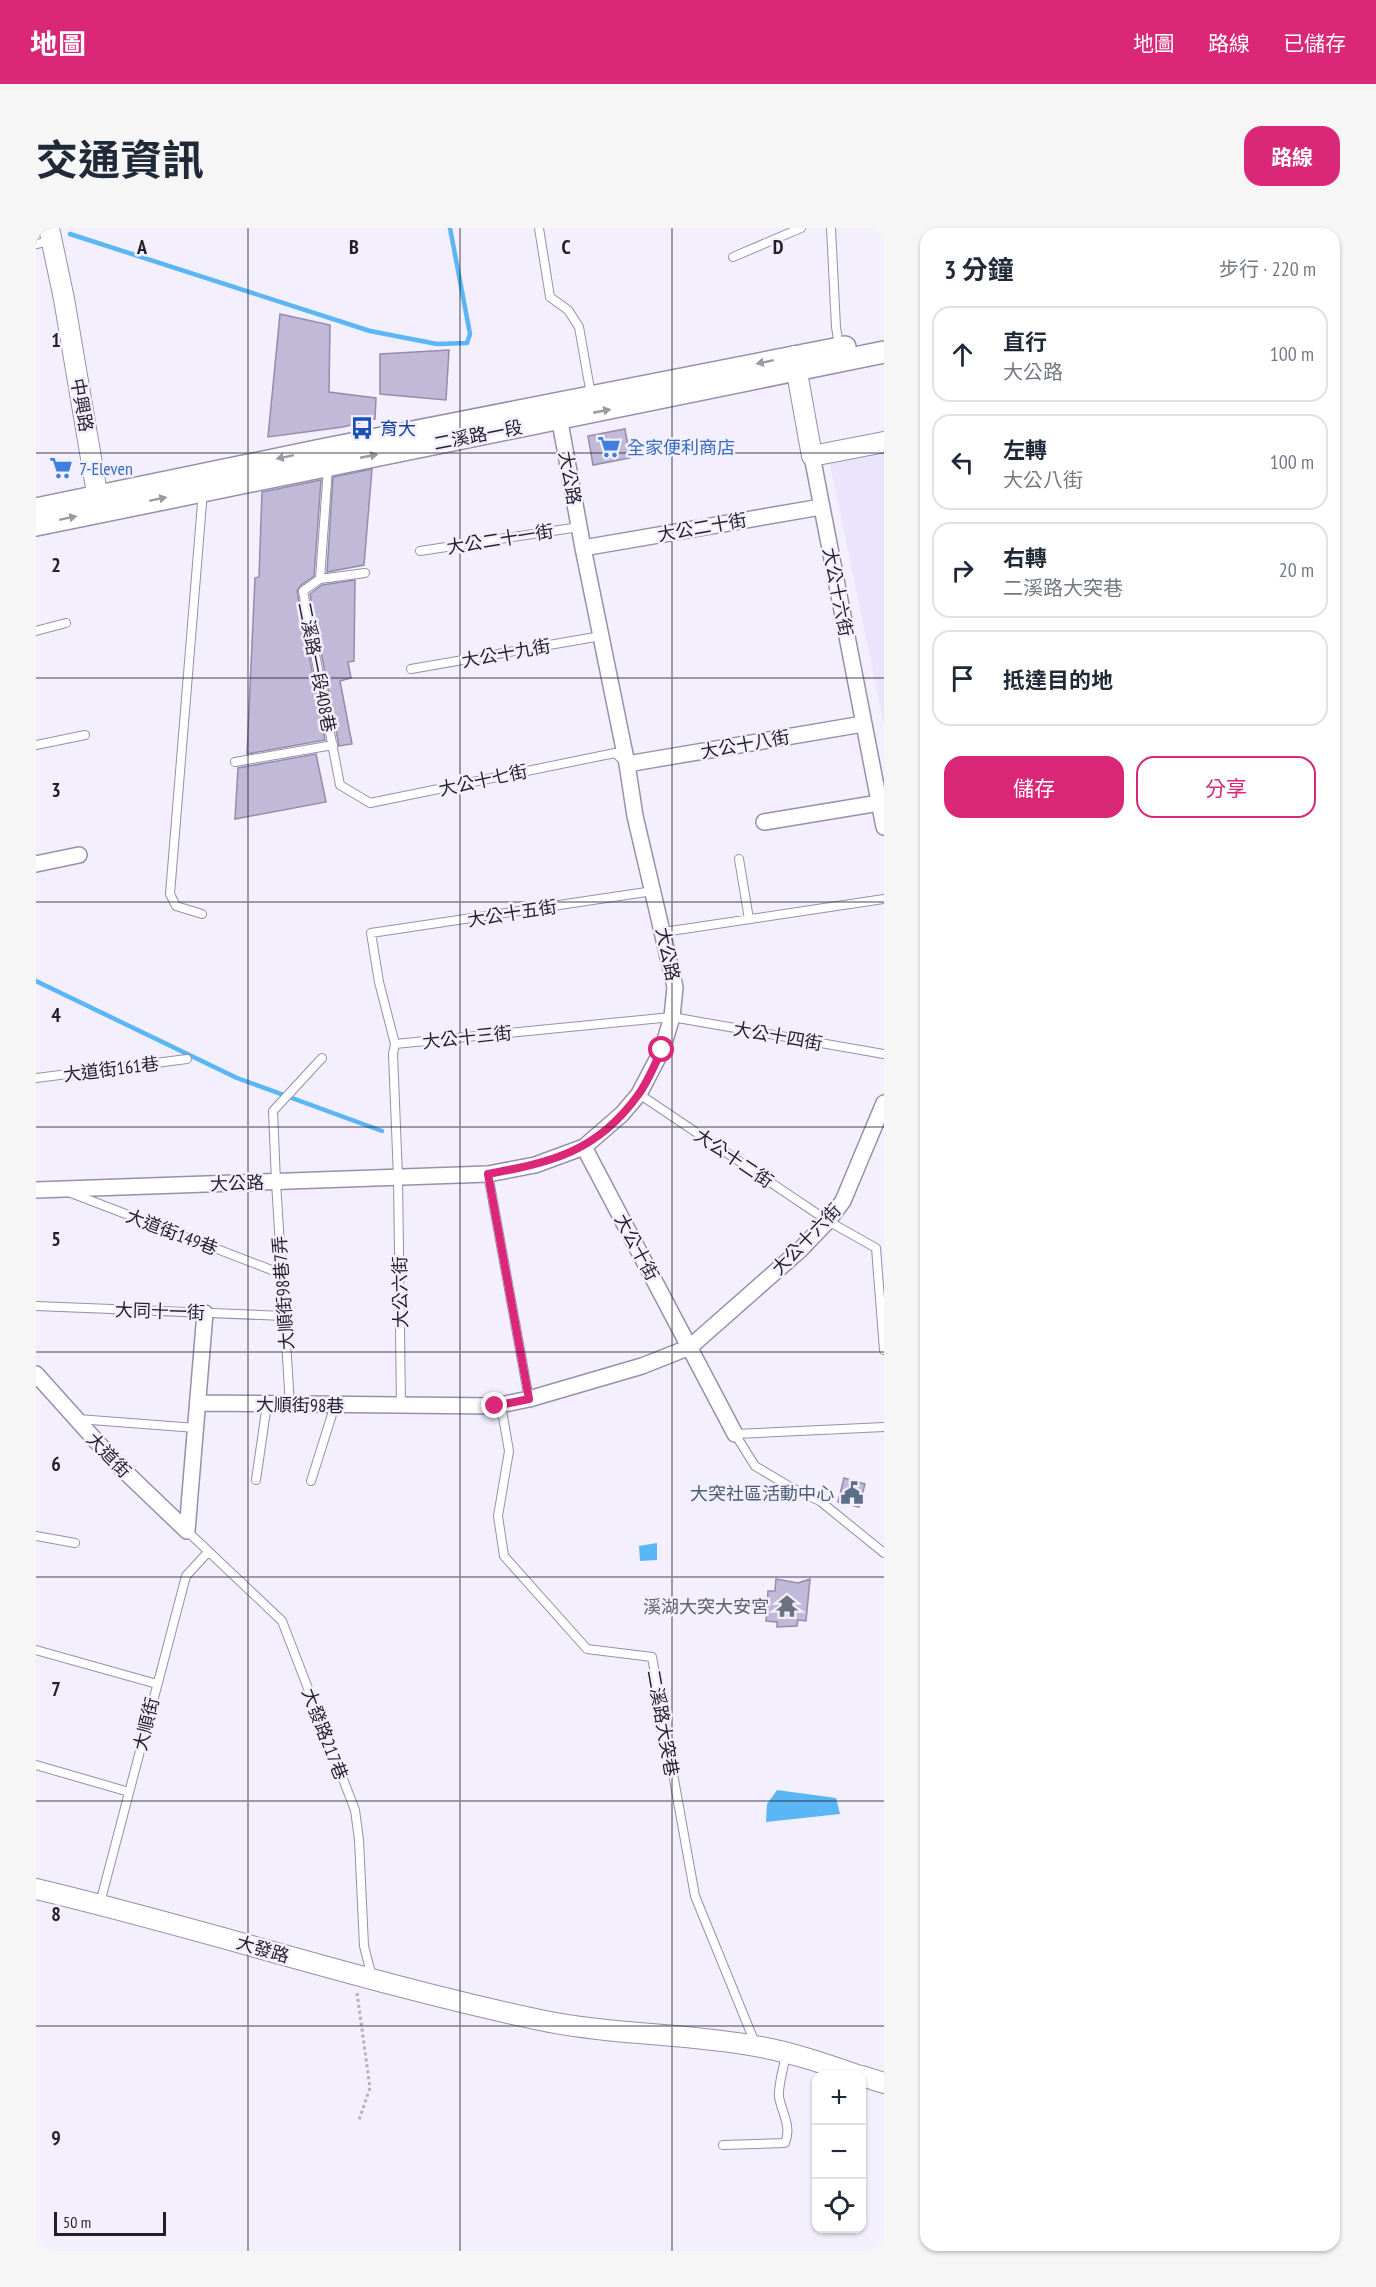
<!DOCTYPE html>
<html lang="zh-TW">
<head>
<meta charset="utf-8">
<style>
	:root { --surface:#fff; --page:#f6f6f7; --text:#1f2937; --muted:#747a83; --line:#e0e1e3; --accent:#db2777 }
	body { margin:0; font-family:"PT Sans Narrow","Noto Sans TC",sans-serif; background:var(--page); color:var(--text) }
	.controls { position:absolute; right:18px; bottom:18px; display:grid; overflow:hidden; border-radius:12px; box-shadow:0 2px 4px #0004 }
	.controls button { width:54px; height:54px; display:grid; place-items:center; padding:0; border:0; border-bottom:2px solid var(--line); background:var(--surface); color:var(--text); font:30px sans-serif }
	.scale { position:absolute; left:18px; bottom:15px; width:112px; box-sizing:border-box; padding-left:6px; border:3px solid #221f2b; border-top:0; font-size:16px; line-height:21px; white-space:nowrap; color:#221f2b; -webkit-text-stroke:4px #f3effd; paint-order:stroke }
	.stop { position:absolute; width:18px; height:18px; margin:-14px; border:4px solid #db2777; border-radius:50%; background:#fff }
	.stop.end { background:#db2777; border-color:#fff; box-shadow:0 2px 6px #0008 }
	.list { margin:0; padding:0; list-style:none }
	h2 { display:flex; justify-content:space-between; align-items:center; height:78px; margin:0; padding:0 24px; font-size:26px }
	h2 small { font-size:20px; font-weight:400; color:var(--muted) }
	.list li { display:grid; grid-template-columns:39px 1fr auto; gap:18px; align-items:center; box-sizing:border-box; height:96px; margin:0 12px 12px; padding:0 12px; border:2px solid var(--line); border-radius:18px }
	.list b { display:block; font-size:22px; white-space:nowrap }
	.list p { margin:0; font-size:20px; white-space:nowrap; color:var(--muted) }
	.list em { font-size:20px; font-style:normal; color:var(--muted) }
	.actions { display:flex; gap:12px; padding:18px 24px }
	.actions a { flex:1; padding:14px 0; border:2px solid var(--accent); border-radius:18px; text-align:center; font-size:21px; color:var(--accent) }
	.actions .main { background:var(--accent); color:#fff }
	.icon { flex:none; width:33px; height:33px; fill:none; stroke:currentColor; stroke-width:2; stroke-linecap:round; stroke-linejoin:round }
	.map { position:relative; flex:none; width:848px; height:2023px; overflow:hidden; border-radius:18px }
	header { display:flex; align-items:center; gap:36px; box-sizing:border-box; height:84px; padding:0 30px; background:var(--accent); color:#fff }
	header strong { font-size:28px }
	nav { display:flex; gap:33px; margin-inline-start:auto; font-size:21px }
	.intro { display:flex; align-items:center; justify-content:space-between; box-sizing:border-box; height:144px; padding:0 36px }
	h1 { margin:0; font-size:42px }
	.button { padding:15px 27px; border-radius:18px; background:var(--accent); color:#fff; font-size:21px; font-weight:700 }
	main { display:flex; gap:36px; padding:0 36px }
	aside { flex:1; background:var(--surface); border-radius:18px; box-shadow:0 2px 4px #0004 }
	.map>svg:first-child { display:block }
	.built { fill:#eae4fc }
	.water { fill:#5bb6f6 }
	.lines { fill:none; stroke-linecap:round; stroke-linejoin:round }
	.stream { stroke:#5bb6f6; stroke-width:4.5 }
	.building { fill:#c1b9d8; stroke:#948caa; stroke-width:1.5 }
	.service-casing { stroke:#978fad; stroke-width:10 }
	.minor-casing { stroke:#978fad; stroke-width:18 }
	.tertiary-casing { stroke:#978fad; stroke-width:22 }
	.secondary-casing { stroke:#978fad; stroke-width:24 }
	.path { stroke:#b3b0bd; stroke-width:3; stroke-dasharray:3 3; stroke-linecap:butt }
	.service { stroke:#fff; stroke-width:8 }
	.minor { stroke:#fff; stroke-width:15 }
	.tertiary { stroke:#fff; stroke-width:20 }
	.secondary { stroke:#fff; stroke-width:21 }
	.oneway { fill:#9c9aa0 }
	.route { stroke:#db2777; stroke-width:8 }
	.grid { fill:none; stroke:#221f2b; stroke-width:1.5; stroke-opacity:0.55 }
	.labels { text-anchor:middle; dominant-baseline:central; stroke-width:5; stroke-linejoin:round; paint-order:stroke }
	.street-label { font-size:18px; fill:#221f2b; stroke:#f3effd }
	.transit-label { font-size:18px; fill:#164399; stroke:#f3effd; text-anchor:start }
	.shop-label { font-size:18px; fill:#366cbe; stroke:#f3effd; text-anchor:start }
	.service-label { font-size:18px; fill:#4e5e75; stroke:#f3effd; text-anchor:end }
	.worship-label { font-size:18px; fill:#5b616d; stroke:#f3effd; text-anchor:end }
	.grid-label { font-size:20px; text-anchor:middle; font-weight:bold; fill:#221f2b; stroke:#f3effd; stroke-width:5; stroke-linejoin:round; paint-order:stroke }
</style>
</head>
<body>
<header>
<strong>地圖</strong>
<nav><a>地圖</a><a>路線</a><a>已儲存</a></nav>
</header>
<div class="intro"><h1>交通資訊</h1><a class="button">路線</a></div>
<main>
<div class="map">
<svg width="848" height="2023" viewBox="0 0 848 2023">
	<rect width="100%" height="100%" fill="#f3effd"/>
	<!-- built -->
	<path class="built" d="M848,221V496L793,231Z"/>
	<!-- water -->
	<path class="water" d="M621,1315V1332L604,1333L603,1318Z
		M741,1562L800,1570L804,1586L730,1594L731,1576Z"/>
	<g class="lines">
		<!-- stream -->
		<path class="stream" d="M34,6L334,103L401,116L431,115L434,106L414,0
			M0,753L201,850L346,903"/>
	</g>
	<!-- building -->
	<path class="building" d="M244,86L294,97L293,164L340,170L339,191L307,199L232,209Z
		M413,122L410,172L344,166V126Z
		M589,201L594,230L557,237L552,208Z
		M336,241L328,337L291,344L297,249Z
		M285,252L278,348L264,358L261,363L289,512L211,526L219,350L223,349L226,264Z
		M319,352L318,433L312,434L315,450L304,453L316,516L303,518L274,366L286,357Z
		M280,526L290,574L199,591L202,540Z
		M808,1250L829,1256L823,1279L802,1274Z
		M740,1351L762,1355L774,1351L770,1393L762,1392L761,1398L741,1399V1394L730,1393L732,1363H739Z"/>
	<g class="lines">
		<!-- service casing -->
		<g class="service-casing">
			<path id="service" d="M503,0L514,69L532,82L543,99L555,167
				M795,0L800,99L803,118
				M0,16L14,13
				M697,29L765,0
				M292,240L284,351L267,363L304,557L334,575L579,525L588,533
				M384,323L543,299
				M284,351L329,345
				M0,403L30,395
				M375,441L565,408
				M0,517L49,507
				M199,534L297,517
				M703,631L713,691
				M166,686L140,678L134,666L167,263
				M628,704L848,671
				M359,816L343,754L335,705L617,663
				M0,850L151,831
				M603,866L792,993L840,1020L848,1122
				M452,946L493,1171
				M35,965L246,1046
				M0,1078L248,1088
				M254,1177L240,954L237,883L286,830
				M465,1177L473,1223L462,1288L468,1328L551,1421L616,1429L659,1668L719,1815
				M365,1179L362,949L357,826L359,816L636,789L848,826
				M42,1191L160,1200
				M848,1199L699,1206L719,1238L756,1260L784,1273L848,1325
				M220,1252L231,1176
				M275,1253L299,1177
				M151,1303L246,1393L319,1582L323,1612L328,1718L336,1749
				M0,1308L39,1315
				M0,1422L121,1456
				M0,1537L93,1564
				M64,1675L150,1348L172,1324
				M687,1917L749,1915C756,1899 746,1885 743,1869C742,1856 748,1839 750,1826"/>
		</g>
		<!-- minor casing -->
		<g class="minor-casing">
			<path id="minor" d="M776,228L848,599
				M547,320L785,279
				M591,536L827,496
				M728,594L843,575
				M0,636L43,627
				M548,919L699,1206
				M0,962L452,946L499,937L548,919L586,886L603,866L626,822L636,789L639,759L599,588L591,536L547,320L522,183
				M0,1146L79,1234L151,1303
				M163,1175L459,1178L493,1171L606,1138L654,1119L764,1022L792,993L807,973L848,875
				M151,1303L169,1085"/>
		</g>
		<!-- tertiary casing -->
		<g class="tertiary-casing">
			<path id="tertiary" d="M13,0L28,71L64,283
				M758,128L776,228L848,214
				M0,1661C169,1701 334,1756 504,1792C575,1807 648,1805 719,1818C755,1824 790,1836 824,1848
				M826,1848L848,1855"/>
		</g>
		<!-- secondary casing -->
		<g class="secondary-casing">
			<path id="secondary" d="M0,281L290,221L809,119
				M0,297L848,124"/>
		</g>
		<!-- path -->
		<path class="path" d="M321,1765L334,1860L323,1892"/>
		<!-- service -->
		<use href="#service" class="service"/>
		<!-- minor -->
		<use href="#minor" class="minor"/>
		<!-- tertiary -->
		<use href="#tertiary" class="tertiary"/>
		<!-- secondary -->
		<use href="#secondary" class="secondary"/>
	</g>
	<!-- one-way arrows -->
	<defs><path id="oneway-solid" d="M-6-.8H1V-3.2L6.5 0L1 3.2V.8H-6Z" transform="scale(1.5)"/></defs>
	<g class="oneway">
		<use href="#oneway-solid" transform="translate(729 134) rotate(168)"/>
		<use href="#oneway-solid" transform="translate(566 183) rotate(-11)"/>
		<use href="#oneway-solid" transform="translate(333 228) rotate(-11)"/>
		<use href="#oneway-solid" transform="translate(249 229) rotate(168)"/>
		<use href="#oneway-solid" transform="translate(122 271) rotate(-12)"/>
		<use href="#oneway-solid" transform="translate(32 290) rotate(-12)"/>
	</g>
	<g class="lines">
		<!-- route -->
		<path class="route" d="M459,1178L493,1171L452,946C516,934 561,924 602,867C612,854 618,837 626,822"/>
	</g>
	<!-- grid -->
	<path class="grid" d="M212,0V2023M424,0V2023M636,0V2023M0,225H848M0,450H848M0,674H848M0,899H848M0,1124H848M0,1349H848M0,1573H848M0,1798H848"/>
	<!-- icons -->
	<defs>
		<g id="bus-bare" transform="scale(1.8)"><path d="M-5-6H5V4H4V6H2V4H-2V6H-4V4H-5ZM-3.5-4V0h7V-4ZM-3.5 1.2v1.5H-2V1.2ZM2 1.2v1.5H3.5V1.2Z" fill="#1a4fb4" stroke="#f3effd" stroke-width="2.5" paint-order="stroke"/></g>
		<g id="supermarket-bare" transform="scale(1.8)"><path d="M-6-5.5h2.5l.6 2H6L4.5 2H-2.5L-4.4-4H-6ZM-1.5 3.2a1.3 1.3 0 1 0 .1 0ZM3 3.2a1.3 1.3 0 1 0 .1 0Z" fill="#3f7fe0" stroke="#f3effd" stroke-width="2.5" paint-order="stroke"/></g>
		<g id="civic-bare" transform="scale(1.8)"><path d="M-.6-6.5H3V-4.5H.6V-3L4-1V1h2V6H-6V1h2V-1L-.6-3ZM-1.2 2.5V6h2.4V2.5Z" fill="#5c6f8a" stroke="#f3effd" stroke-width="2.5" paint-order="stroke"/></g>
		<g id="temple-bare" transform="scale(1.8)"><path d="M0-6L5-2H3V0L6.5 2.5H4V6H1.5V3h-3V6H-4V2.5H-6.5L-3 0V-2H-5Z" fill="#6b7280" stroke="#f3effd" stroke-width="2.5" paint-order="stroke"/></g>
	</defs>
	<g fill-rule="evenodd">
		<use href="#bus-bare" x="326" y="200"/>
		<use href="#supermarket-bare" x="573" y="219"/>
		<use href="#supermarket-bare" x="25" y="240"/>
		<use href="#civic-bare" x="816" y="1265"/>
		<use href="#temple-bare" x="751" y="1378"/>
	</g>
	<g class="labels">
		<!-- street labels -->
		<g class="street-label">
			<text transform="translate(46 177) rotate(80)">中興路</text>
			<text transform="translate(442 207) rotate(-11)">二溪路一段</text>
			<text transform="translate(534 250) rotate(80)">大公路</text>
			<text transform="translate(666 299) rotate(-10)">大公二十街</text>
			<text transform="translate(464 311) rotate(-9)">大公二十一街</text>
			<text transform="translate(802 364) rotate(79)">大公十六街</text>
			<text transform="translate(470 425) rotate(-10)">大公十九街</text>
			<text transform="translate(281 439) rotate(79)">二溪路一段408巷</text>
			<text transform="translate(709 516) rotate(-10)">大公十八街</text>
			<text transform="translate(447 552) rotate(-12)">大公十七街</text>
			<text transform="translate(476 685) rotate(-9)">大公十五街</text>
			<text transform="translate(632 726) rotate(78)">大公路</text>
			<text transform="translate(742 808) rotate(10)">大公十四街</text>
			<text transform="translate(431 809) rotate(-6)">大公十三街</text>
			<text transform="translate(75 841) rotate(-7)">大道街161巷</text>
			<text transform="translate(698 930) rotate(34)">大公十二街</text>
			<text transform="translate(201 955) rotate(-2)">大公路</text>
			<text transform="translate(136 1004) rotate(21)">大道街149巷</text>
			<text transform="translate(770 1011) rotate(-46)">大公十六街</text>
			<text transform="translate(601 1019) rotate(62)">大公十街</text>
			<text transform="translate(364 1064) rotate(-91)">大公六街</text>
			<text transform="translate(247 1065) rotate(-94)">大順街98巷7弄</text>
			<text transform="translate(124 1083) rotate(2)">大同十一街</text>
			<text transform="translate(264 1177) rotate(1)">大順街98巷</text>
			<text transform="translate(73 1227) rotate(46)">大道街</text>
			<text transform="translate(627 1495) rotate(80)">二溪路大突巷</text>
			<text transform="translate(110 1496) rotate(-76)">大順街</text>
			<text transform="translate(289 1506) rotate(69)">大發路217巷</text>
			<text transform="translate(227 1721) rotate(16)">大發路</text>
		</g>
		<!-- transit labels -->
		<g class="transit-label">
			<text x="344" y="200">育大</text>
		</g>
		<!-- shop labels -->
		<g class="shop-label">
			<text x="591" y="219">全家便利商店</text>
			<text x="43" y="240">7-Eleven</text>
		</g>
		<!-- service labels -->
		<g class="service-label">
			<text x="798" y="1265">大突社區活動中心</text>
		</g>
		<!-- worship labels -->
		<g class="worship-label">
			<text x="733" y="1378">溪湖大突大安宮</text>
		</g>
	</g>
	<g class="grid-label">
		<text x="106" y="26">A</text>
		<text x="318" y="26">B</text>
		<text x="530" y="26">C</text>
		<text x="742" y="26">D</text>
		<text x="20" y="119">1</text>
		<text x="20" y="344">2</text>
		<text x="20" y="569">3</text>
		<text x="20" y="794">4</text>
		<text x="20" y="1018">5</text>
		<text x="20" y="1243">6</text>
		<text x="20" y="1468">7</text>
		<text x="20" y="1693">8</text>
		<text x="20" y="1917">9</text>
	</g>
</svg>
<div class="controls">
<button>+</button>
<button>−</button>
<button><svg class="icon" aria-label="locate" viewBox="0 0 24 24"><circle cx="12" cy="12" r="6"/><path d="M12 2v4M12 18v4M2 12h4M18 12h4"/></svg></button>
</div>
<div class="scale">50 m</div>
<div class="stop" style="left:626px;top:822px"></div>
<div class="stop end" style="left:459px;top:1178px"></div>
</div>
<aside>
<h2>3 分鐘<small>步行 · 220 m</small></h2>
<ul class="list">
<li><svg class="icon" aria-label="ahead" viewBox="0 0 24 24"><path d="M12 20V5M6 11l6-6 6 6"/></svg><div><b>直行</b><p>大公路</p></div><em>100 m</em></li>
<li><svg class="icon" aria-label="left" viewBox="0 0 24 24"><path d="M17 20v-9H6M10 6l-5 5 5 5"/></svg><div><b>左轉</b><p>大公八街</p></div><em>100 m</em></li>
<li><svg class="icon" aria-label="right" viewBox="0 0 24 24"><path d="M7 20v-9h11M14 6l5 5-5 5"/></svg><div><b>右轉</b><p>二溪路大突巷</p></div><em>20 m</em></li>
<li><svg class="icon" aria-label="arrive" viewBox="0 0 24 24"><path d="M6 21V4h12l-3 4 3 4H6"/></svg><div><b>抵達目的地</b></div></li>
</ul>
<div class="actions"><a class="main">儲存</a><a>分享</a></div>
</aside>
</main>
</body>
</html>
